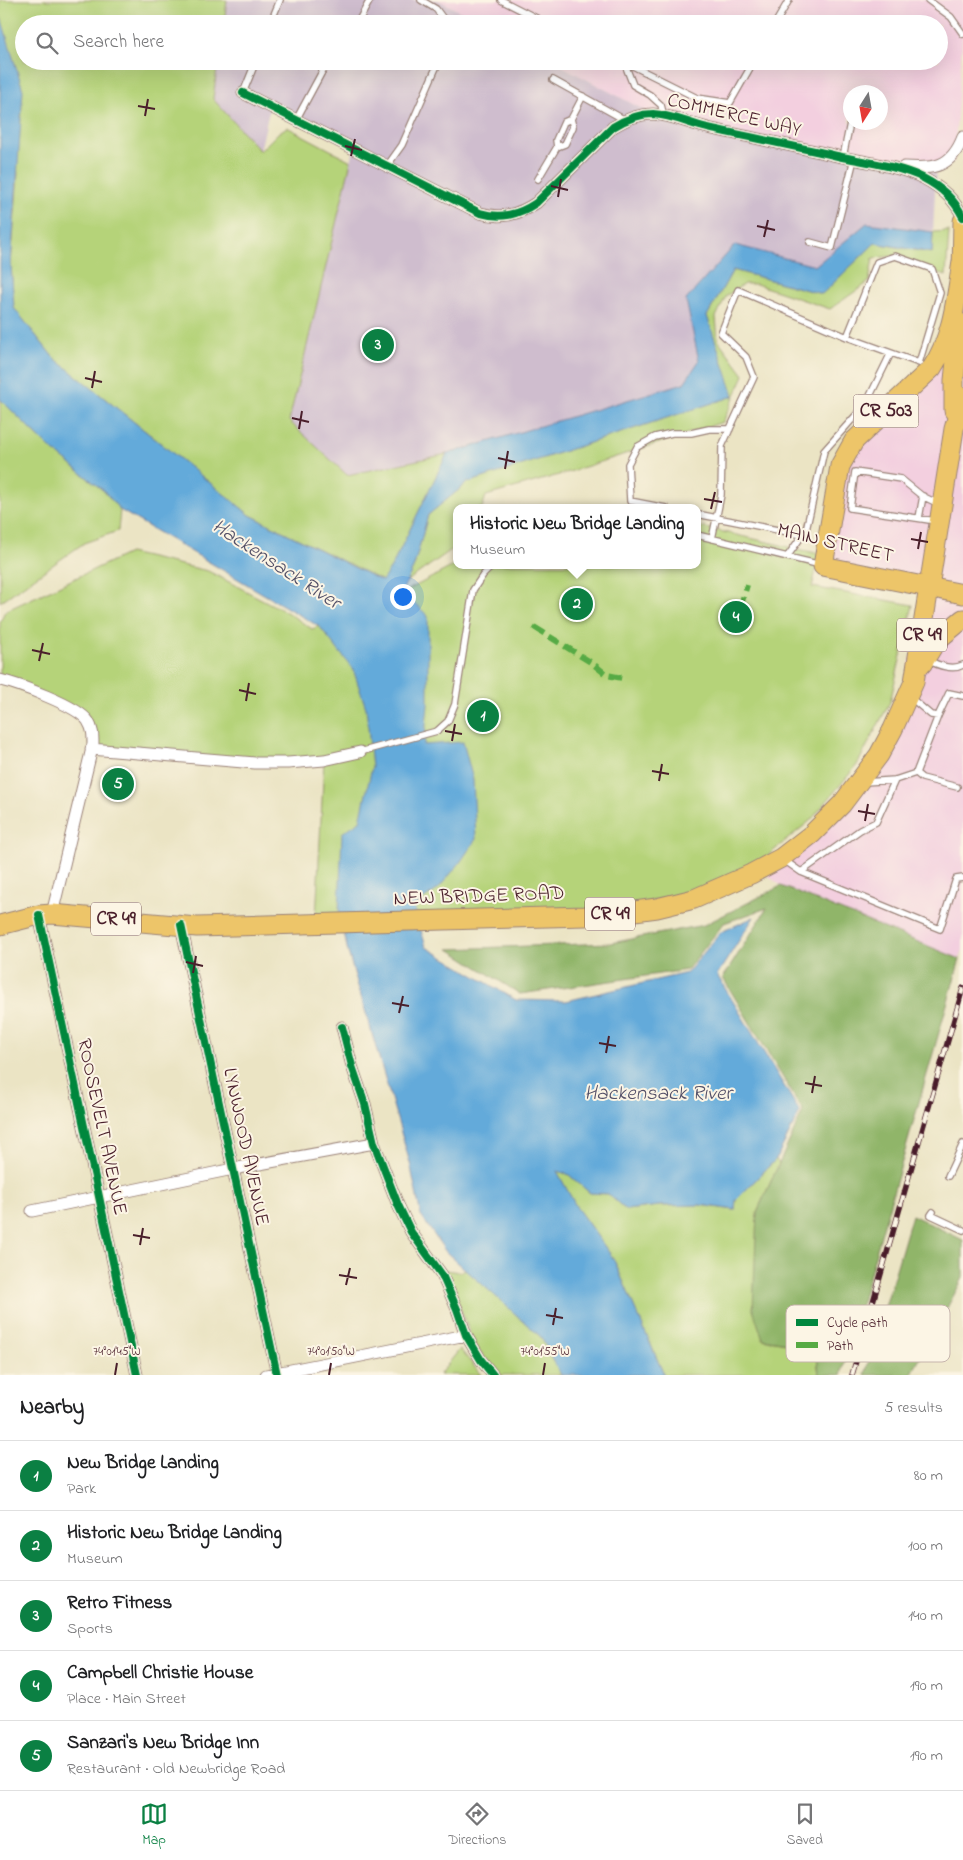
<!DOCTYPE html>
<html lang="en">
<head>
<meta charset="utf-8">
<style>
	:root { --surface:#fff; --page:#f2f2f2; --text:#202124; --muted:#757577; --line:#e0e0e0; --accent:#0b8043 }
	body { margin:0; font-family:"Indie Flower",sans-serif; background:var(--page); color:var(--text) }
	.compass { position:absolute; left:843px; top:85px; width:45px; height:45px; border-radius:50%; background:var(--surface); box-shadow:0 5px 20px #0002; rotate:191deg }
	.you { position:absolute; left:402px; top:596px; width:18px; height:18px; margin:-12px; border:4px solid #fff; border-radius:50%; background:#1a73e8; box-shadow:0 0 0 8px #1a73e833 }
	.badge { display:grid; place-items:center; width:32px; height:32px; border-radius:50%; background:var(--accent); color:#fff; font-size:16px; font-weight:700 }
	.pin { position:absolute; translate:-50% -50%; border:2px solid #fff; box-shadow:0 1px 5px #0006 }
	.popup { position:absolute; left:453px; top:504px; width:248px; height:65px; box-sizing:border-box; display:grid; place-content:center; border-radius:10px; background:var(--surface); filter:drop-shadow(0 1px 4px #0005); font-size:16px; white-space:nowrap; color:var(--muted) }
	.popup b { font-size:19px; color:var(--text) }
	.popup::after { content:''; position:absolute; left:50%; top:100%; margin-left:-10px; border:10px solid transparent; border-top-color:var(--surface) }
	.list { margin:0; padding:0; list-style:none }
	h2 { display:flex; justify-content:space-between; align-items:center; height:65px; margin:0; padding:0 20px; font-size:21px }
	h2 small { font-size:16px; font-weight:400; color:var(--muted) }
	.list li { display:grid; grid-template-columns:32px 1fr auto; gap:15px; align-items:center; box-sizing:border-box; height:70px; padding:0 20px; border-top:1px solid var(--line) }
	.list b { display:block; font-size:19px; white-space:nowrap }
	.list p { margin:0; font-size:16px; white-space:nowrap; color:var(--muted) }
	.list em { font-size:16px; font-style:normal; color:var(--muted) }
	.icon { flex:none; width:28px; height:28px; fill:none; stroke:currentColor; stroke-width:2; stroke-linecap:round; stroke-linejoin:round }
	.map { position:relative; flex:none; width:963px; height:1375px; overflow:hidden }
	.search { position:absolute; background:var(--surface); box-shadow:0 5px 20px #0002; left:15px; right:15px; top:15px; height:55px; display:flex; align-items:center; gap:12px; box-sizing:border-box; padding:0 18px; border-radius:28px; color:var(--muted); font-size:19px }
	.sheet { height:415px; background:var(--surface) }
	nav { display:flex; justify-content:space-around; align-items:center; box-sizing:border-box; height:70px; border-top:1px solid var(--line); background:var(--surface); font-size:14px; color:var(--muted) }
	nav a { display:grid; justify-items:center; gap:2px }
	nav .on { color:var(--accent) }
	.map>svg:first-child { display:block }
	.built { fill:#f3cfdf; fill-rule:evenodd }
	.industrial { fill:#cfbdce }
	.green { fill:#b5d379; stroke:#807952 }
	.forest { fill:#90b569; stroke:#6d6a4a }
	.water { fill:#64aada; stroke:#576482 }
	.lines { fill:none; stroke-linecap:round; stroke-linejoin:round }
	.lane-casing { stroke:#9a8278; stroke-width:8 }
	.street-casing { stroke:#9a8278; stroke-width:13 }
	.primary-casing { stroke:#9a8278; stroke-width:21 }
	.lane { stroke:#fff; stroke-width:5.5 }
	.street { stroke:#fff; stroke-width:11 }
	.primary { stroke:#edc569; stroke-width:19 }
	.rail-casing { stroke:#4a1f2b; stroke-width:5.5 }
	.rail { stroke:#fcf5e5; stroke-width:4; stroke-dasharray:11; stroke-linecap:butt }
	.quiet { stroke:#57aa44; stroke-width:6; stroke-dasharray:12 6; stroke-linecap:butt }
	.cycleway-casing { stroke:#fcf5e5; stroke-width:11 }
	.cycleway { stroke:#00873e; stroke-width:8 }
	.ticks { fill:none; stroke:#4a1f2b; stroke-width:2 }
	.labels { text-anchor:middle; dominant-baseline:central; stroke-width:4; stroke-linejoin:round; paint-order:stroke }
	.shield { fill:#fcf5e5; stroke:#7f5f63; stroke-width:1 }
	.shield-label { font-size:19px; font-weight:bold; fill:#4a1f2b }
	.street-label { font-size:20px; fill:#4a1f2b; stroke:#fcf5e5 }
	.water-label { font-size:21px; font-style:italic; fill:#535068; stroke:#fcf5e5 }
	.key { fill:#fcf5e5; stroke:#c7b5ad; stroke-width:1 }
	.key-label { font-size:14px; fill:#4a1f2b }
	.ticks-label { font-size:12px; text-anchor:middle; fill:#4a1f2b; stroke:#fcf5e5; stroke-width:4; stroke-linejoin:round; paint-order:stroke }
</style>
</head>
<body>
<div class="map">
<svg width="963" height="1375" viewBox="0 0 963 1375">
	<rect width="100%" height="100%" fill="#fcf5e5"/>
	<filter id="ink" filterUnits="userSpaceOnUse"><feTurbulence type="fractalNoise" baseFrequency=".02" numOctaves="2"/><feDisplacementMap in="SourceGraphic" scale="10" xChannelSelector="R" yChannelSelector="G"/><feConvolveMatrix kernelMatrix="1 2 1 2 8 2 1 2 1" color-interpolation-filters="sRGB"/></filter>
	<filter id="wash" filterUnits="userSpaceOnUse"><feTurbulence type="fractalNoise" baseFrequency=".0096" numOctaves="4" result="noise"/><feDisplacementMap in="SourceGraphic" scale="20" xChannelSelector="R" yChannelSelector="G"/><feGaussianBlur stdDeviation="1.12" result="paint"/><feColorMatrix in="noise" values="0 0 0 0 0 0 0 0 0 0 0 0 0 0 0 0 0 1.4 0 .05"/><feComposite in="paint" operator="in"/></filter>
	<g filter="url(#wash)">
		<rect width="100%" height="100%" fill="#ebe4c4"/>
		<!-- built -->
		<path class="built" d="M438,0H963V31L954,161L936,173L657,117L552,61H939V24H483ZM850,92H880V122H850Z
			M963,262V950L960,959L781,886L760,869L812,834L893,729L929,587L823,566L840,466L932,368Z"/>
		<!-- industrial -->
		<path class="industrial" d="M227,0H438L483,24H224Z
			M218,61H552L657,117L936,173L933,232L867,223L815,266L735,245L686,300L699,361L684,383L447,454L347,475L289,421L354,149L270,107L260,151L213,99Z"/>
		<!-- green -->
		<path class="green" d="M0,0H227L224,24H24V61H218L213,99L260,151L278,133L287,127L351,161L289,421L347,475L447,454L392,566L383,581L250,515L53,357L14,308L11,265L18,174L0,14Z
			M949,231L946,276L894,256L873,258L869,282L830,309L756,284H744L726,296L716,317L718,340L744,375L723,422L576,470L486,496L482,508H457V546L406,582L414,566L428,515L467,483L733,396L707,316L733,270L822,294L875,243L932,253L933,232Z
			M0,399L49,447L104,491L120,510L118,531L84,543L0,602Z
			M697,526L820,554L812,587L913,605L890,702L857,765L811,820L760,862L691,892L618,909L316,919L324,760L288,763L91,749L87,720L0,680V622L5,611L129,553L208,571L288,613L312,629L393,598L457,564L697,565Z
			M776,1159L779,1164L757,1212L763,1339L816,1348L819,1375H664L613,1258L577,1208L556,1170L569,1175L590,1193L608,1194L626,1210L659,1206L700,1205L734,1210L736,1200Z
			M466,1269L541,1337L561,1375H499L474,1344L446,1270L459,1272Z
			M460,1349L481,1375H439Z"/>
		<!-- forest -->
		<path class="forest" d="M781,886L960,959L841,1375H819L816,1348L763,1339L753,1310L757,1212L803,1111L723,978L767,908L724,923L687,970L520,994L449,949L611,943L704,925Z
			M912,1215L963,1240V1278L911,1375H865Z"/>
		<!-- water -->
		<path class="water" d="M0,14L23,90L11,265L14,308L53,357L250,515L382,581L392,566L447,454L684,383L699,361L686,300L735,245L815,266L867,223L933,232L932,253L875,243L822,294L733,270L707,316L734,396L467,483L428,515L414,566L402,591L428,616V705L424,745L463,742L473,780L476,839L459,864L437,890L414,906L426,947L516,1000L566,1001L687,973L721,932L754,917L717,975L800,1112L776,1159L736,1200L735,1210L700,1205L659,1206L626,1210L608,1194L590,1193L569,1175L557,1171L577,1208L613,1258L664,1375H561L541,1337L446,1252L421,1216L410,1163L348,952L339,910L342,833L360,821L372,767L366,708L353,669L320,627L120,510L104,491L49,447L0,399Z"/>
	</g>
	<g filter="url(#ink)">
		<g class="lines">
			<!-- lane casing -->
			<g class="lane-casing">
				<path id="lane" d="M421,0L436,9L447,24
					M501,0L548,24
					M928,0L951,17L963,34
					M270,24L280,0
					M357,24L370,0
					M775,24L789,0
					M623,61L697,98L730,103L754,61
					M624,62L633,85L650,95L661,105L664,116
					M553,80L625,120
					M243,93L256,61
					M296,120L323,70L332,61
					M557,147L556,140L564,122L571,119L583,96
					M843,157L850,123
					M387,166L402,145L439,61
					M538,179L557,147L565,144L573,127L571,119
					M810,242L832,248L854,159
					M666,508L630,501L628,464L637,447L655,437L672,433H691L709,429H730
					M697,514L803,535
					M919,518L923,496
					M936,521L850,508L855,472L901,479L922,496L939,504
					M697,535L821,565
					M712,539L721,495L722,446L754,377L746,357L721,333L738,290L847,337L919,363L940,293L932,269L895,256L877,262L847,337
					M787,557L806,530L824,451L866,404L891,353
					M927,660C938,665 952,671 963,665
					M911,698L931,715L938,716
					M360,752L437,731L448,721L455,704L473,590L483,575L493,565
					M916,773L922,778L957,787
					M865,782L895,780L916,773L938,716L949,693L963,696
					M784,860L801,872L940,929L956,879L963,878
					M801,872L860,830L876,822L895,780
					M948,1176L963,1144
					M933,1212L931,1215L963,1230"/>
			</g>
			<!-- street casing -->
			<g class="street-casing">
				<path id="street" d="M243,93L480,213C501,219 518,215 536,203L613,127C626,119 638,114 653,114C672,115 690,124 708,128C753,138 798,147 842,157C867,162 901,167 923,178C942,188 954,199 963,217
					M904,167C934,169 951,168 963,137
					M0,680C18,684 78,706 88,721C93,729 93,735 93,744L52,914
					M91,749L255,763H288L324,760L360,752
					M39,915L137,1375
					M181,925L277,1375
					M342,1027L352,1066L365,1104L374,1143L398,1205L411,1232L442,1275L457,1309L466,1335L481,1360L493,1375
					M32,1211L233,1169L374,1143
					M266,1375L466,1335"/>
			</g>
			<!-- primary casing -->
			<g class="primary-casing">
				<path id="primary" d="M962,262C956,299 953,336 932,368L854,441L840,466L823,566L963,594
					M962,273L963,221
					M954,411V380L960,323
					M922,664L936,641L963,619
					M0,925L39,915L52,914L197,927L585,916L620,913L657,908L694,899L751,874L781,858L812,834L842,804L879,755L893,729L914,682L954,429L963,397"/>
			</g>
			<!-- lane -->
			<use href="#lane" class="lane"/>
			<!-- street -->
			<use href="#street" class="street"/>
			<!-- primary -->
			<use href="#primary" class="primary"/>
			<!-- rail casing -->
			<g class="rail-casing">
				<path id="rail" d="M852,1375L963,988"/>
			</g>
			<!-- rail -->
			<use href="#rail" class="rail"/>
			<!-- quiet -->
			<path class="quiet" d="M740,608L747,585
				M534,627L592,663L607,675L623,678"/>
			<!-- cycleway casing -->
			<g class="cycleway-casing">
				<path id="cycleway" d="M243,93L480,213C501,219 518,215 536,203L613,127C626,119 638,114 653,114C672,115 690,124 708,128C753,138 798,147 842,157C867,162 901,167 923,178C942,188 954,199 963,217
					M39,915L137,1375
					M181,925L277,1375
					M342,1027L352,1066L365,1104L374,1143L398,1205L411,1232L442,1275L457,1309L466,1335L481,1360L493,1375"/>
			</g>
			<!-- cycleway -->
			<use href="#cycleway" class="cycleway"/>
		</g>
	</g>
	<!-- ticks -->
	<path class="ticks" d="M138,106L155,109M145,116L148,99M345,146L362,150M351,156L355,139M551,186L568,190M558,197L561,179M757,226L775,230M764,237L768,220M85,378L102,382M92,388L95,371M292,418L309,422M299,429L302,411M498,458L515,462M505,469L508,451M704,499L722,502M711,509L715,492M911,539L928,542M918,549L921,532M32,650L50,654M39,661L43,643M239,690L256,694M246,701L249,683M445,731L462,734M452,741L455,724M652,771L669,774M659,781L662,764M858,811L875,814M865,821L868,804M186,962L203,966M193,973L196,956M392,1003L409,1006M399,1013L403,996M599,1043L616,1046M606,1053L609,1036M805,1083L822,1086M812,1093L815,1076M133,1235L150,1238M140,1245L143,1228M339,1275L357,1278M346,1285L350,1268M546,1315L563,1318M553,1325L556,1308M115,1375L117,1363M329,1375L331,1363M543,1375L545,1363"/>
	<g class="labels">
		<!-- shield labels -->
		<g class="shield">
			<rect x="853.5" y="394.5" width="65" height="33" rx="4"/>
			<rect x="897" y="618.5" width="50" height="33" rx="4"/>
			<rect x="585" y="897.5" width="50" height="33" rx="4"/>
			<rect x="91" y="902.5" width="50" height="33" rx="4"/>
		</g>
		<g class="shield-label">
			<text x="886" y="411">CR 503</text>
			<text x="922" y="635">CR 49</text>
			<text x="610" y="914">CR 49</text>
			<text x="116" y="919">CR 49</text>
		</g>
		<!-- street labels -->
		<g class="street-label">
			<text transform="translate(734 116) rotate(13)">COMMERCE WAY</text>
			<text transform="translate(835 544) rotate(13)">MAIN STREET</text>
			<text transform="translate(479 897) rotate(-2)">NEW BRIDGE ROAD</text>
			<text transform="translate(101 1127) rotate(78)">ROOSEVELT AVENUE</text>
			<text transform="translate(245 1147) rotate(78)">LYNWOOD AVENUE</text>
		</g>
		<!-- water labels -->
		<g class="water-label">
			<text transform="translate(276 565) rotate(33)">Hackensack River</text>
			<text x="658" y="1094">Hackensack River</text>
		</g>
	</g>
	<!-- legend -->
	<rect x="786" y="1305" width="164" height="57" rx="8" class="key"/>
	<rect x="796" y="1319" width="22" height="7" fill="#00873e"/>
	<rect x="796" y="1342" width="22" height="6" fill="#57aa44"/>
	<g class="key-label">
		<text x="827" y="1327">Cycle path</text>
		<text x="827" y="1350">Path</text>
	</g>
	<g class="ticks-label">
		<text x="117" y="1355">74°01'45"W</text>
		<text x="331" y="1355">74°01'50"W</text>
		<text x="545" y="1355">74°01'55"W</text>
	</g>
</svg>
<svg class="compass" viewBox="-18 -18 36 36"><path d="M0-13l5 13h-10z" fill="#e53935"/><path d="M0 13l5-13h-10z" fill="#757577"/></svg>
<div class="you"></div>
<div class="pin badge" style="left:483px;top:716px">1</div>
<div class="pin badge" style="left:577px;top:604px">2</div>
<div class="popup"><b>Historic New Bridge Landing</b>Museum</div>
<div class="pin badge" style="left:378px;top:345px">3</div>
<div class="pin badge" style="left:736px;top:617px">4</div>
<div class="pin badge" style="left:118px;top:784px">5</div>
<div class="search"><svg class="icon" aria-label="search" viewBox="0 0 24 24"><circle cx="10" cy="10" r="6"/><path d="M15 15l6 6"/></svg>Search here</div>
</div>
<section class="sheet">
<h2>Nearby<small>5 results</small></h2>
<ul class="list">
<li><span class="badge">1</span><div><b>New Bridge Landing</b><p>Park</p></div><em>80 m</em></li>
<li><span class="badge">2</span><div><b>Historic New Bridge Landing</b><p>Museum</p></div><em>100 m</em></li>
<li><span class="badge">3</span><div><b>Retro Fitness</b><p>Sports</p></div><em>140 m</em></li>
<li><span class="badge">4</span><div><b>Campbell Christie House</b><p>Place · Main Street</p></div><em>190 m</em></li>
<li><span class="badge">5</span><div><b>Sanzari's New Bridge Inn</b><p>Restaurant · Old Newbridge Road</p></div><em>190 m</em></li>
</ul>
</section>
<nav>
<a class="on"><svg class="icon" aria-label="map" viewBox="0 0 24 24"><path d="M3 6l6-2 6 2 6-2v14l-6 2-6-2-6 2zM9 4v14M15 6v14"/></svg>Map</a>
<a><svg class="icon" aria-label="directions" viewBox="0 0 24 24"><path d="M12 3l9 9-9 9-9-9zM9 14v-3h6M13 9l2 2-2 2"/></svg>Directions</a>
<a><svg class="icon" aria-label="saved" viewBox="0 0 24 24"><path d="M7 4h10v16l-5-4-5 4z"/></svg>Saved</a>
</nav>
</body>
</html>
